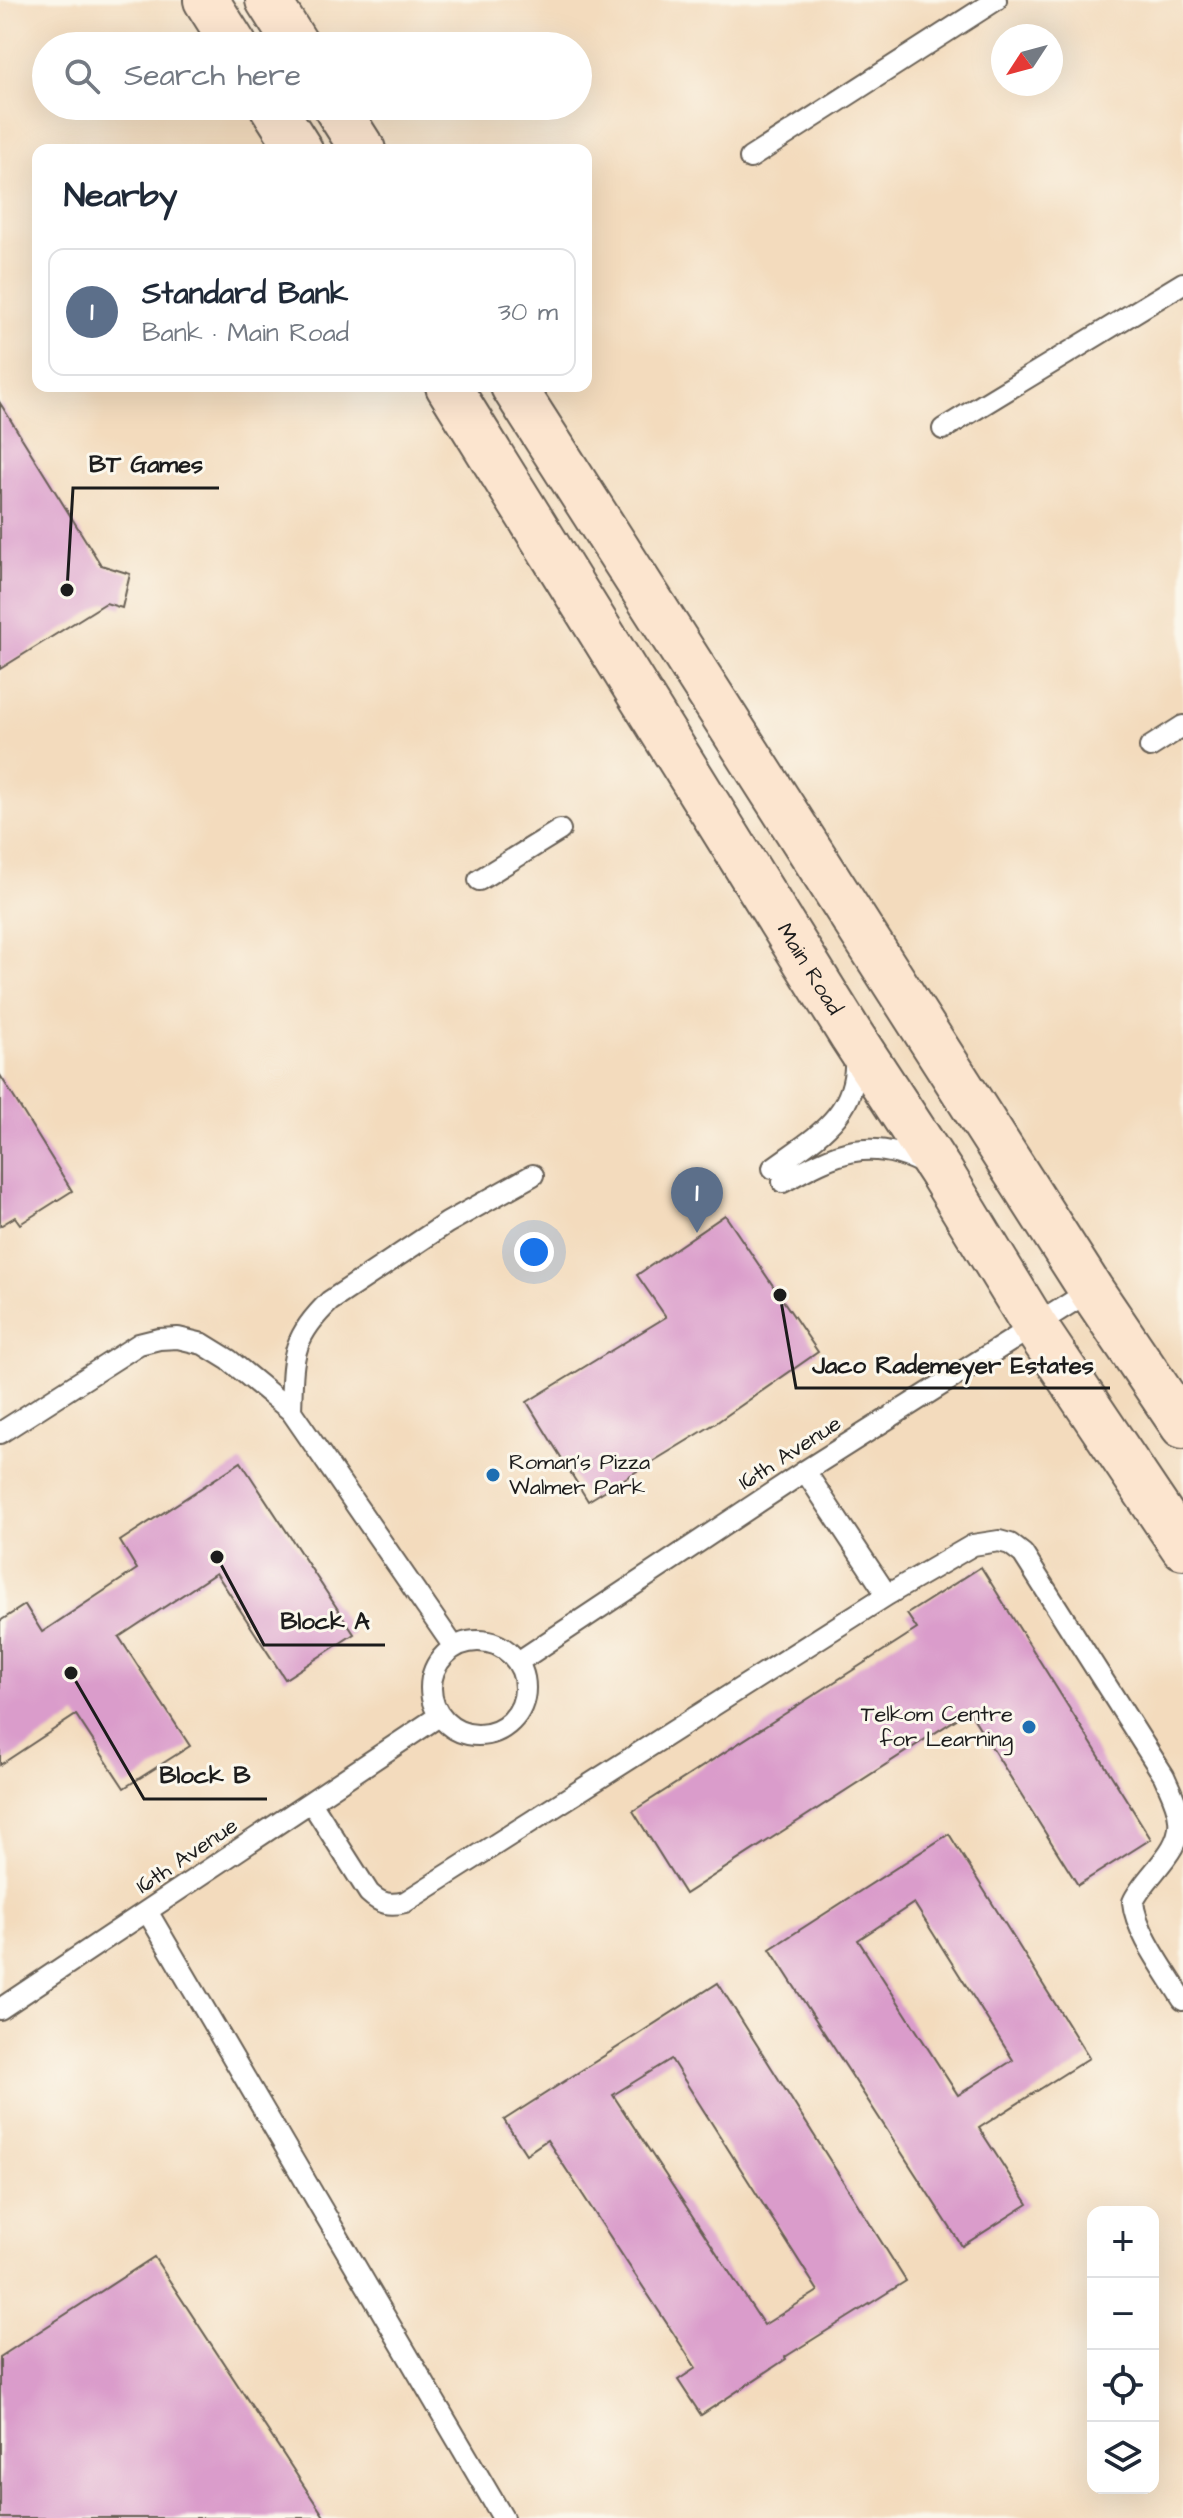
<!DOCTYPE html>
<html lang="en">
<head>
<meta charset="utf-8">
<style>
	:root { --surface:#fff; --page:#f2f2f3; --text:#1f2937; --muted:#747a83; --line:#e0e1e3; --accent:#0f766e }
	body { margin:0; font-family:"Architects Daughter",sans-serif; background:var(--page); color:var(--text) }
	.controls { position:absolute; right:24px; bottom:24px; display:grid; overflow:hidden; border-radius:16px; box-shadow:0 8px 32px #0002 }
	.controls button { width:72px; height:72px; display:grid; place-items:center; padding:0; border:0; border-bottom:2px solid var(--line); background:var(--surface); color:var(--text); font:40px sans-serif }
	.compass { position:absolute; left:991px; top:24px; width:72px; height:72px; border-radius:50%; background:var(--surface); box-shadow:0 8px 32px #0002; rotate:234deg }
	.you { position:absolute; left:534px; top:1252px; width:28px; height:28px; margin:-20px; border:6px solid #fff; border-radius:50%; background:#1a73e8; box-shadow:0 0 0 12px #1a73e833 }
	.badge { display:grid; place-items:center; width:52px; height:52px; border-radius:50%; background:var(--accent); color:#fff; font-size:26px; font-weight:700 }
	.pin { position:absolute; translate:-50% -66px; filter:drop-shadow(0 2px 4px #0008) }
	.pin::after { content:''; position:absolute; top:42px; width:28px; height:24px; background:inherit; clip-path:polygon(0 0,100% 0,50% 100%) }
	.list { margin:0; padding:0; list-style:none }
	h2 { display:flex; justify-content:space-between; align-items:center; height:104px; margin:0; padding:0 32px; font-size:34px }
	h2 small { font-size:26px; font-weight:400; color:var(--muted) }
	.list li { display:grid; grid-template-columns:52px 1fr auto; gap:24px; align-items:center; box-sizing:border-box; height:128px; margin:0 16px 16px; padding:0 16px; border:2px solid var(--line); border-radius:16px }
	.list b { display:block; font-size:30px; white-space:nowrap }
	.list p { margin:0; font-size:26px; white-space:nowrap; color:var(--muted) }
	.list em { font-size:26px; font-style:normal; color:var(--muted) }
	.icon { flex:none; width:44px; height:44px; fill:none; stroke:currentColor; stroke-width:2; stroke-linecap:round; stroke-linejoin:round }
	.map { position:relative; flex:none; width:1183px; height:2518px; overflow:hidden }
	.search { position:absolute; background:var(--surface); box-shadow:0 8px 32px #0002; left:32px; top:32px; width:560px; height:88px; display:flex; align-items:center; gap:20px; box-sizing:border-box; padding:0 28px; border-radius:44px; color:var(--muted); font-size:30px }
	.panel { position:absolute; background:var(--surface); box-shadow:0 8px 32px #0002; left:32px; top:144px; width:560px; height:248px; border-radius:16px }
	.map>svg:first-child { display:block }
	.building { fill:#da9ccb; fill-rule:evenodd }
	.lines { fill:none; stroke-linecap:round; stroke-linejoin:round }
	.lane-casing { stroke:#675f54; stroke-width:24 }
	.secondary-casing { stroke:#675f54; stroke-width:48 }
	.lane { stroke:#fff; stroke-width:20 }
	.secondary { stroke:#fce5cf; stroke-width:44 }
	.poi-dot { fill:#1f6fb2; stroke:#fbf7ec; stroke-width:3 }
	.labels { text-anchor:middle; dominant-baseline:central; stroke-width:6; stroke-linejoin:round; paint-order:stroke }
	.street-label { font-size:22px; fill:#1c1c1c; stroke:#fbf7ec }
	.poi-label { font-size:22px; fill:#1c1c1c; stroke:#fbf7ec; text-anchor:start }
	.leader { fill:none; stroke:#1c1c1c; stroke-width:3 }
	.callout-dot { fill:#1c1c1c; stroke:#fbf7ec; stroke-width:3 }
	.callout-label { font-size:24px; text-anchor:middle; font-weight:bold; fill:#1c1c1c; stroke:#fbf7ec; stroke-width:6; stroke-linejoin:round; paint-order:stroke }
</style>
</head>
<body>
<div class="map">
<svg width="1183" height="2518" viewBox="0 0 1183 2518">
	<rect width="100%" height="100%" fill="#fbf7ec"/>
	<filter id="ink" filterUnits="userSpaceOnUse"><feTurbulence type="fractalNoise" baseFrequency=".0125" numOctaves="2"/><feDisplacementMap in="SourceGraphic" scale="16" xChannelSelector="R" yChannelSelector="G"/><feConvolveMatrix kernelMatrix="1 2 1 2 8 2 1 2 1" color-interpolation-filters="sRGB"/></filter>
	<filter id="wash" filterUnits="userSpaceOnUse"><feTurbulence type="fractalNoise" baseFrequency=".006" numOctaves="4" result="noise"/><feDisplacementMap in="SourceGraphic" scale="32" xChannelSelector="R" yChannelSelector="G"/><feGaussianBlur stdDeviation="1.8" result="paint"/><feColorMatrix in="noise" values="0 0 0 0 0 0 0 0 0 0 0 0 0 0 0 0 0 1.4 0 .05"/><feComposite in="paint" operator="in"/></filter>
	<g filter="url(#wash)">
		<rect width="100%" height="100%" fill="#f3dbbd"/>
		<g id="blocks">
			<!-- building -->
			<path class="building" d="M0,403L101,565L130,574L122,608L106,603L0,669Z
				M0,1075L72,1191L20,1224L15,1217L0,1226Z
				M725,1215L818,1352L716,1423L588,1501L527,1402L666,1317L637,1275Z
				M241,1462L354,1634L285,1679L216,1573L119,1637L190,1746L124,1788L76,1715L0,1765V1621L25,1605L42,1632L137,1569L120,1541Z
				M981,1567L1151,1839L1078,1885L969,1711L685,1894L633,1811L917,1629L907,1614Z
				M949,1834L1089,2058L979,2128L1028,2204L962,2246L770,1949ZM914,1903L1013,2060L958,2095L858,1940Z
				M718,1983L906,2281L785,2357L786,2359L701,2415L678,2380L696,2368L547,2140L526,2154L504,2120ZM671,2059L818,2291L764,2325L613,2095Z
				M154,2257L325,2518H0V2357Z"/>
		</g>
	</g>
	<g filter="url(#ink)">
		<use href="#blocks" fill-opacity="0" stroke="#675f54" stroke-width="2"/>
		<g class="lines">
			<!-- lane casing -->
			<g class="lane-casing">
				<path id="lane" d="M750,158L996,0
					M943,429L1183,283
					M1150,747L1183,726
					M479,880L560,830
					M773,1168C815,1137 859,1115 855,1055
					M783,1182C836,1152 870,1135 928,1166
					M291,1411C293,1358 290,1339 330,1301L447,1223L533,1175
					M0,1433L139,1344L159,1339L178,1338L203,1344L229,1360L291,1411L454,1647
					M805,1471L887,1595
					M431 1688a47 47 0 1 1 94 0a47 47 0 1 1-94 0Z
					M518,1662L805,1471L1091,1290L1094,1293
					M311,1802L369,1893C381,1904 390,1906 405,1902L887,1595L973,1545L999,1541L1010,1544L1023,1554L1164,1776C1170,1790 1178,1804 1179,1819C1183,1851 1145,1875 1133,1902C1136,1933 1167,1973 1183,2000
					M147,1911L503,2518
					M0,2009L439,1716"/>
			</g>
			<!-- secondary casing -->
			<g class="secondary-casing">
				<g id="secondary">
					<path d="M206,0L235,46"/>
					<path d="M268,0L297,46"/>
					<path d="M272,106L300,150"/>
					<path d="M335,106L363,150"/>
					<path id="s1" d="M448,386L851,1035L942,1174L1034,1325L1183,1547"/>
					<path d="M513,386L1091,1290L1183,1426"/>
				</g>
			</g>
			<!-- lane -->
			<use href="#lane" class="lane"/>
			<!-- secondary -->
			<use href="#secondary" class="secondary"/>
		</g>
	</g>
	<!-- markers -->
	<g class="poi-dot">
		<circle cx="493" cy="1475" r="8"/>
		<circle cx="1029" cy="1727" r="8"/>
	</g>
	<g class="labels">
		<!-- street labels -->
		<g class="street-label">
			<text stroke="none"><textPath href="#s1" startOffset="686">Main Road</textPath></text>
			<text transform="translate(790 1453) rotate(-33)">16th Avenue</text>
			<text transform="translate(187 1856) rotate(-34)">16th Avenue</text>
		</g>
		<!-- poi labels -->
		<g class="poi-label">
			<text x="509" y="1462">Roman's Pizza<tspan x="509" dy="25">Walmer Park</tspan></text>
			<text x="1013" y="1714" text-anchor="end">Telkom Centre<tspan x="1013" dy="25">for Learning</tspan></text>
		</g>
	</g>
	<!-- callouts -->
	<path class="leader" d="M67 590L73 488H219M780 1295L796 1388H1110M217 1557L264 1645H385M71 1673L144 1799H267"/>
	<g class="callout-dot">
		<circle cx="67" cy="590" r="8"/>
		<circle cx="780" cy="1295" r="8"/>
		<circle cx="217" cy="1557" r="8"/>
		<circle cx="71" cy="1673" r="8"/>
	</g>
	<g class="callout-label">
		<text x="146" y="472">BT Games</text>
		<text x="953" y="1373">Jaco Rademeyer Estates</text>
		<text x="325" y="1629">Block A</text>
		<text x="205" y="1783">Block B</text>
	</g>
</svg>
<div class="controls">
<button>+</button>
<button>−</button>
<button><svg class="icon" aria-label="locate" viewBox="0 0 24 24"><circle cx="12" cy="12" r="6"/><path d="M12 2v4M12 18v4M2 12h4M18 12h4"/></svg></button>
<button><svg class="icon" aria-label="layers" viewBox="0 0 24 24"><path d="M12 4l9 5-9 5-9-5zM3 14l9 5 9-5"/></svg></button>
</div>
<svg class="compass" viewBox="-18 -18 36 36"><path d="M0-13l5 13h-10z" fill="#e53935"/><path d="M0 13l5-13h-10z" fill="#747a83"/></svg>
<div class="you"></div>
<div class="pin badge" style="left:697px;top:1233px;background:#5c6f8a">1</div>
<div class="search"><svg class="icon" aria-label="search" viewBox="0 0 24 24"><circle cx="10" cy="10" r="6"/><path d="M15 15l6 6"/></svg>Search here</div>
<section class="panel">
<h2>Nearby<small></small></h2>
<ul class="list">
<li><span class="badge" style="background:#5c6f8a">1</span><div><b>Standard Bank</b><p>Bank · Main Road</p></div><em>30 m</em></li>
</ul>
</section>
</div>
</body>
</html>
